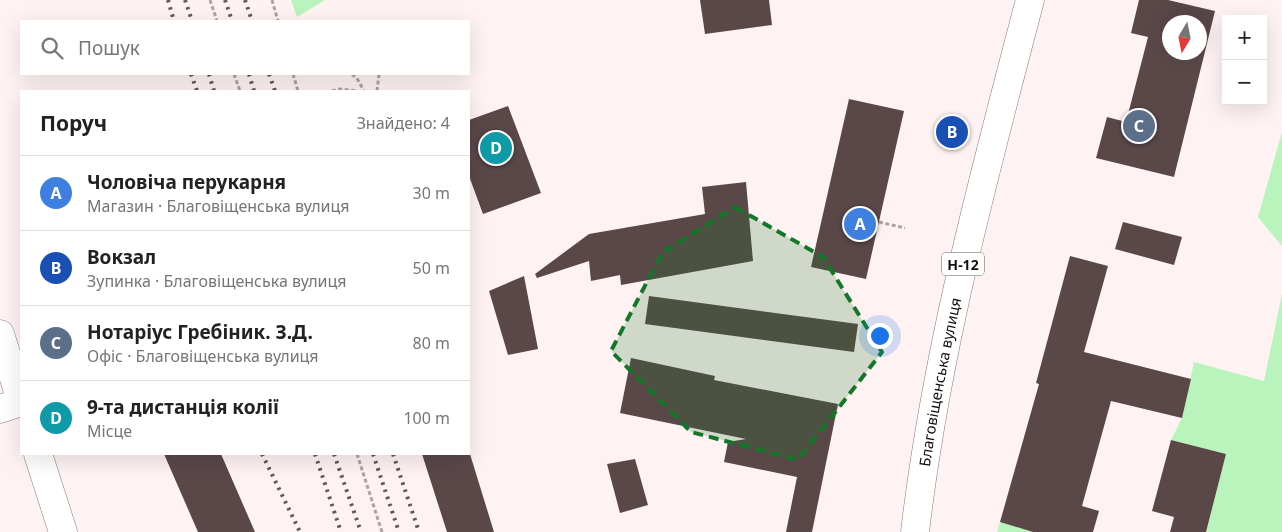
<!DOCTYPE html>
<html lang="uk">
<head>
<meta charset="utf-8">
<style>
	:root { --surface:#fff; --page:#f6f6f6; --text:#222; --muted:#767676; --line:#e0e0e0; --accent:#0f766e }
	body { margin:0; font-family:"Noto Sans",sans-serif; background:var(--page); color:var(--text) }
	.controls { position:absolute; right:15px; top:15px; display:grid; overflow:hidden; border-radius:0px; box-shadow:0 5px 20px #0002 }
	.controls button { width:45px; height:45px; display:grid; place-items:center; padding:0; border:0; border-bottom:1px solid var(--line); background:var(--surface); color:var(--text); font:25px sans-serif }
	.compass { position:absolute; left:1162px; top:15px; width:45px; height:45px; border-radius:50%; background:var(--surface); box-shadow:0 5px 20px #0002; rotate:190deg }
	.you { position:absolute; left:879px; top:335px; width:18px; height:18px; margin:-12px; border:4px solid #fff; border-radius:50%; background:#1a73e8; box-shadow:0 0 0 8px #1a73e833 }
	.badge { display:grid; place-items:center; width:32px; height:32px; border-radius:50%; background:var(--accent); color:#fff; font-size:16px; font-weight:700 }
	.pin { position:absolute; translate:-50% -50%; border:2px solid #fff; box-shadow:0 1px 5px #0006 }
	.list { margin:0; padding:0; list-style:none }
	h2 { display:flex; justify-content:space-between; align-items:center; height:65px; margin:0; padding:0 20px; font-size:21px }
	h2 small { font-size:16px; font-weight:400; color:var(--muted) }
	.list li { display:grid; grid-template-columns:32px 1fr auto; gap:15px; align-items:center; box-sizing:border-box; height:75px; padding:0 20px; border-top:1px solid var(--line) }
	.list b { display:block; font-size:19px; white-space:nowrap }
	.list p { margin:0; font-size:16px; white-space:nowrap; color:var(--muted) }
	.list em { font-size:16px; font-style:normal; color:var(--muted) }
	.icon { flex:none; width:28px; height:28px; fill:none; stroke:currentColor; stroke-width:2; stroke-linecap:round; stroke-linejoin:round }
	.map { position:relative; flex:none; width:1282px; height:532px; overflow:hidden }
	.search { position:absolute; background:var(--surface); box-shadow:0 5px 20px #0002; left:20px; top:20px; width:450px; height:55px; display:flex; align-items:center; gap:12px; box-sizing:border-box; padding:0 18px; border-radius:0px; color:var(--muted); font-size:19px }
	.panel { position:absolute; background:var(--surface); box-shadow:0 5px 20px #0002; left:20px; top:90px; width:450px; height:365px; border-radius:0px }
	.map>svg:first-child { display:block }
	.green { fill:#b8f4bb }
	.building { fill:#5a4849; fill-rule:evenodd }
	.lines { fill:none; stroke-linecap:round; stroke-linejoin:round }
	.minor-casing { stroke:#8e7a7b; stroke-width:29 }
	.secondary-casing { stroke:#8e7a7b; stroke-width:29 }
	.primary-casing { stroke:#8e7a7b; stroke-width:29 }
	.path { stroke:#aea3a3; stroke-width:3; stroke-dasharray:4 2.5; stroke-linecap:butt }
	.minor { stroke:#fff; stroke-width:28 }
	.secondary { stroke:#fff; stroke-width:28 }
	.primary { stroke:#fff; stroke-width:28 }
	.rail { stroke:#615858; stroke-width:4; stroke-dasharray:2.5 5; stroke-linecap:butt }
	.marked { fill:#137729; fill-opacity:0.2; stroke:#137729; stroke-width:4; stroke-dasharray:10 6; stroke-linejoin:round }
	.labels { text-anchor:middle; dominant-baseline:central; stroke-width:5; stroke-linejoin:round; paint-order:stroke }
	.shield { fill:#fff; stroke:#5c5757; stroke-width:1 }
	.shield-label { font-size:14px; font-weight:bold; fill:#160f0f }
	.street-label { font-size:15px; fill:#160f0f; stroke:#fff }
</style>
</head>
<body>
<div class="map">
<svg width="1282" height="532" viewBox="0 0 1282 532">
	<rect width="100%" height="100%" fill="#fff2f2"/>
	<!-- green -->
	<path class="green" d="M291,0H325L297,17Z
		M1282,132V246L1258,217Z
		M1282,294V532H1206L1226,454L1171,440L1182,418L1194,362L1264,381Z
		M1000,522L1033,532H997Z"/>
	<!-- building -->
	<path class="building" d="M700,0H769L772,25L705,34Z
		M1139,0H1168L1215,11L1174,177L1096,158L1107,117L1126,122L1148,37L1131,33ZM1170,22H1200V52H1170Z
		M849,99L904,111L866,279L811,267Z
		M508,106L541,193L483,214L469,176V120Z
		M746,182L753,261L621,285L620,275L591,281L589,261L537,278L535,274L589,234L705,214L702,187Z
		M1123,222L1182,237L1174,265L1115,249Z
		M1070,256L1108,266L1084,352L1191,379L1182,418L1111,401L1082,506L1099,511L1093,532H1033L1000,522L1039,384L1036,383Z
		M524,276L538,349L508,355L489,291Z
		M649,296L858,324L854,352L645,324Z
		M631,358L715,376L714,380L838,404L812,532H786L797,477L724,462L728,442L746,439L620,413Z
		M1171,440L1226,454L1206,532H1170L1174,517L1152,511Z
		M164,454H221L255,532H198Z
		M422,454H470L494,532H447Z
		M635,459L648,505L620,513L607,464Z"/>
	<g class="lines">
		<!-- minor casing -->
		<g class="minor-casing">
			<path id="minor" d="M0,409L21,402"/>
		</g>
		<!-- secondary casing -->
		<g class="secondary-casing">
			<path id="secondary" d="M0,334L21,401
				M38,454L63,532"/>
		</g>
		<!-- primary casing -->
		<g class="primary-casing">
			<g id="primary">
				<path id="s1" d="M915,532C936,352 984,175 1030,0"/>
			</g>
		</g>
		<!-- path -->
		<path class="path" d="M210,0L217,21
			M272,0L278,21
			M234,74L240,91
			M293,74L298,91
			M352,74L358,80L364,91
			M332,91L340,89L358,91
			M377,91L379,74
			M879,222L905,228
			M357,454L382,532"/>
		<!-- minor -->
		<use href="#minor" class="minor"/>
		<!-- secondary -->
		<use href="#secondary" class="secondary"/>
		<!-- primary -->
		<use href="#primary" class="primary"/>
		<!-- rail -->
		<path class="rail" d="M168,0L174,21
			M185,0L192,21
			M225,0L232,21
			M245,0L252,21
			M191,74L197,91
			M209,74L214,91
			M249,74L254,91
			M269,74L275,91
			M262,454L300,532
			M315,454L341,532
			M334,454L361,532
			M373,454L399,532
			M393,454L419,532"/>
	</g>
	<!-- marked area -->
	<path class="marked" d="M735,207L823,257L882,352L798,460L691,432L611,351L662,253Z"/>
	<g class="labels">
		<!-- shield labels -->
		<rect class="shield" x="942" y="252.5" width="42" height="23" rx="4"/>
		<g class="shield-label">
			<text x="963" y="264">Н-12</text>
		</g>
		<!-- street labels -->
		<g class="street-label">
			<text stroke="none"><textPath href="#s1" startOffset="152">Благовіщенська вулиця</textPath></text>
		</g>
	</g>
</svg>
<div class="controls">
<button>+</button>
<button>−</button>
</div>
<svg class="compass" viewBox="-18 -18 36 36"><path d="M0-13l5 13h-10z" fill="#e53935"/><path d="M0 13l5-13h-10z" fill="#767676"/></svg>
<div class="you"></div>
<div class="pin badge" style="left:860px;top:224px;background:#3f7fe0">A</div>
<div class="pin badge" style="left:952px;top:132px;background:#1a4fb4">B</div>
<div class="pin badge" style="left:1139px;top:126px;background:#5c6f8a">C</div>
<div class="pin badge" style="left:496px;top:148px;background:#0f9aa8">D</div>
<div class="search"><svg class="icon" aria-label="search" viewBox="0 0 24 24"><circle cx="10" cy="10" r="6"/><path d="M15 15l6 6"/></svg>Пошук</div>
<section class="panel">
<h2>Поруч<small>Знайдено: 4</small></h2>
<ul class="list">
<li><span class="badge" style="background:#3f7fe0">A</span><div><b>Чоловіча перукарня</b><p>Магазин · Благовіщенська вулиця</p></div><em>30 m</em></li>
<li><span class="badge" style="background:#1a4fb4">B</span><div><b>Вокзал</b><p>Зупинка · Благовіщенська вулиця</p></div><em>50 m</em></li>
<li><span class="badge" style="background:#5c6f8a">C</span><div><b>Нотаріус Гребіник. З.Д.</b><p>Офіс · Благовіщенська вулиця</p></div><em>80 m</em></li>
<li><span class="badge" style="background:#0f9aa8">D</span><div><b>9-та дистанція колії</b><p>Місце</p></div><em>100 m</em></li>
</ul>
</section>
</div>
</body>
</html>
